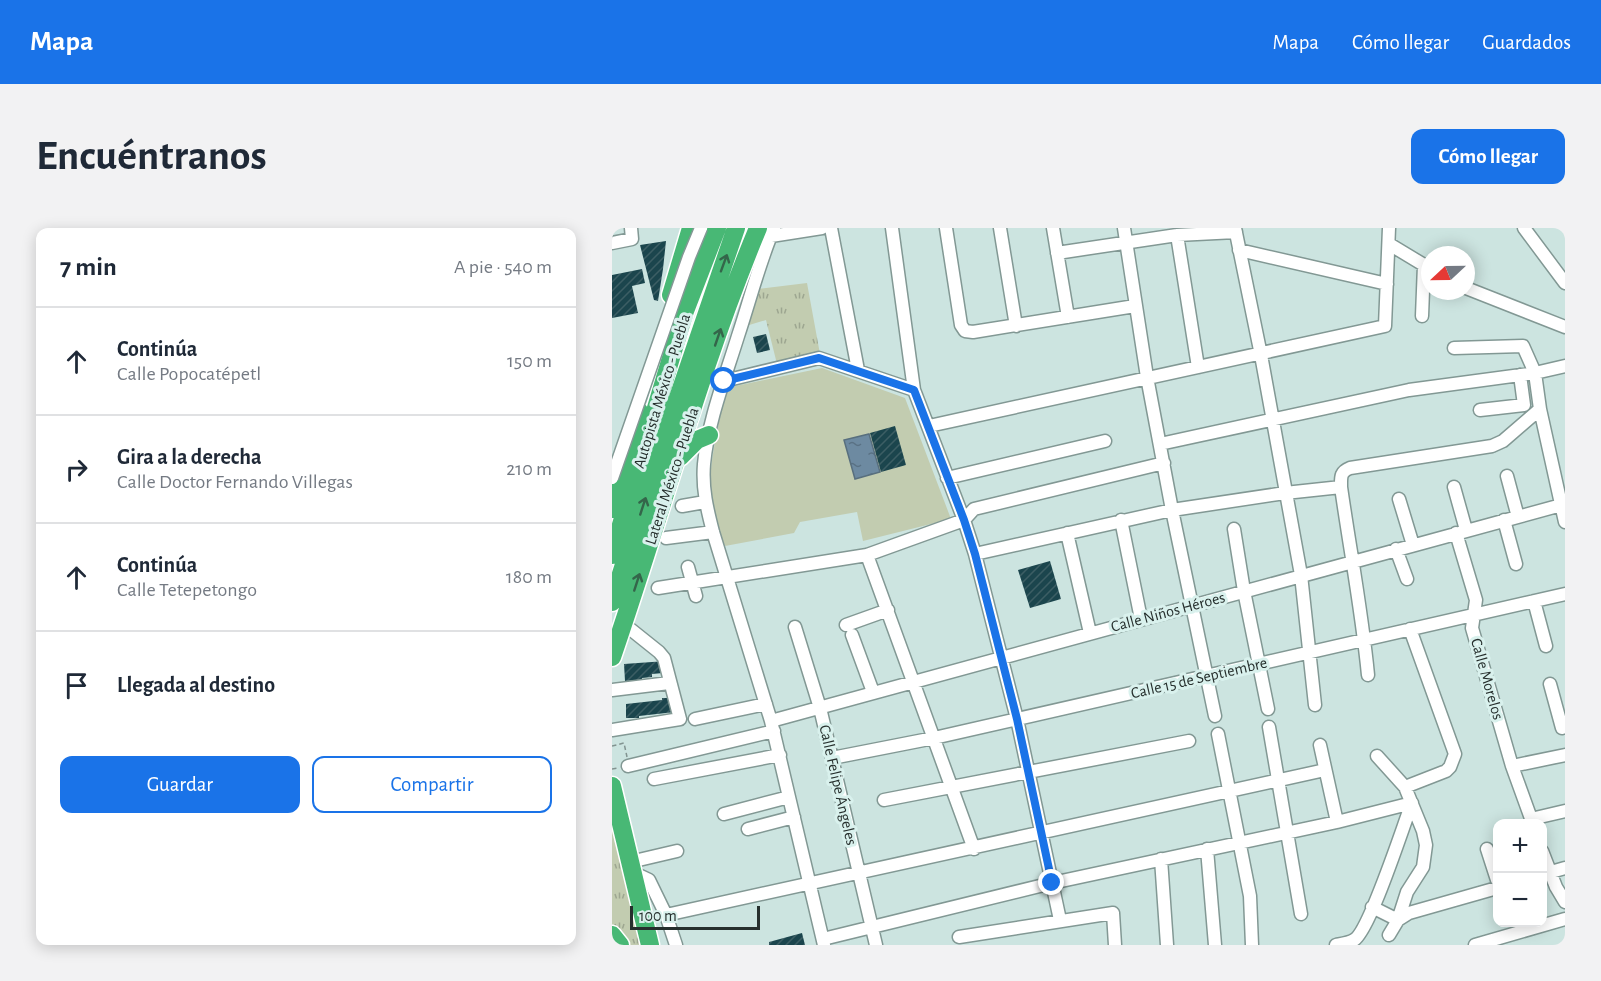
<!DOCTYPE html>
<html lang="es">
<head>
<meta charset="utf-8">
<style>
	:root { --surface:#fff; --page:#f2f2f3; --text:#1f2937; --muted:#747a83; --line:#e0e1e3; --accent:#1a73e8 }
	body { margin:0; font-family:"Alegreya Sans",sans-serif; background:var(--page); color:var(--text) }
	.controls { position:absolute; right:18px; bottom:18px; display:grid; overflow:hidden; border-radius:12px; box-shadow:0 3px 15px #0003 }
	.controls button { width:54px; height:54px; display:grid; place-items:center; padding:0; border:0; border-bottom:2px solid var(--line); background:var(--surface); color:var(--text); font:30px sans-serif }
	.compass { position:absolute; left:809px; top:18px; width:54px; height:54px; border-radius:50%; background:var(--surface); box-shadow:0 3px 15px #0003; rotate:248deg }
	.scale { position:absolute; left:18px; bottom:15px; width:130px; box-sizing:border-box; padding-left:6px; border:3px solid #262f2d; border-top:0; font-size:16px; line-height:21px; white-space:nowrap; color:#262f2d; -webkit-text-stroke:4px #d9f1ed; paint-order:stroke }
	.stop { position:absolute; width:18px; height:18px; margin:-14px; border:4px solid #1a73e8; border-radius:50%; background:#fff }
	.stop.end { background:#1a73e8; border-color:#fff; box-shadow:0 2px 6px #0008 }
	.list { margin:0; padding:0; list-style:none }
	h2 { display:flex; justify-content:space-between; align-items:center; height:78px; margin:0; padding:0 24px; font-size:26px }
	h2 small { font-size:20px; font-weight:400; color:var(--muted) }
	.list li { display:grid; grid-template-columns:39px 1fr auto; gap:18px; align-items:center; box-sizing:border-box; height:108px; padding:0 24px; border-top:2px solid var(--line) }
	.list b { display:block; font-size:22px; white-space:nowrap }
	.list p { margin:0; font-size:20px; white-space:nowrap; color:var(--muted) }
	.list em { font-size:20px; font-style:normal; color:var(--muted) }
	.actions { display:flex; gap:12px; padding:18px 24px }
	.actions a { flex:1; padding:14px 0; border:2px solid var(--accent); border-radius:12px; text-align:center; font-size:21px; color:var(--accent) }
	.actions .main { background:var(--accent); color:#fff }
	.icon { flex:none; width:33px; height:33px; fill:none; stroke:currentColor; stroke-width:2; stroke-linecap:round; stroke-linejoin:round }
	.map { position:relative; flex:none; width:953px; height:717px; overflow:hidden; border-radius:12px }
	header { display:flex; align-items:center; gap:36px; box-sizing:border-box; height:84px; padding:0 30px; background:var(--accent); color:#fff }
	header strong { font-size:28px }
	nav { display:flex; gap:33px; margin-inline-start:auto; font-size:21px }
	.intro { display:flex; align-items:center; justify-content:space-between; box-sizing:border-box; height:144px; padding:0 36px }
	h1 { margin:0; font-size:42px }
	.button { padding:15px 27px; border-radius:12px; background:var(--accent); color:#fff; font-size:21px; font-weight:700 }
	main { display:flex; gap:36px; padding:0 36px }
	aside { flex:1; background:var(--surface); border-radius:12px; box-shadow:0 3px 15px #0003 }
	.map>svg:first-child { display:block }
	.grass { fill:url(#grass-tufts) }
	.garden { fill:#c2ccb0 }
	.water { fill:url(#water-ripples); stroke:#586f7e; stroke-width:1.5 }
	.building { fill:url(#building-hatch) }
	.lines { fill:none; stroke-linecap:round; stroke-linejoin:round }
	.minor-casing { stroke:#829894; stroke-width:15 }
	.highway-casing { stroke:#fff; stroke-width:21 }
	.path { stroke:#829390; stroke-width:1.5; stroke-dasharray:4.5 3; stroke-linecap:butt }
	.minor { stroke:#fff; stroke-width:12 }
	.highway { stroke:#48b875; stroke-width:18 }
	.minor-bridge-casing { stroke:#829894; stroke-width:15; stroke-linecap:butt }
	.minor-bridge { stroke:#fff; stroke-width:12 }
	.oneway { stroke:#34664a }
	.route { stroke:#1a73e8; stroke-width:8 }
	.labels { text-anchor:middle; dominant-baseline:central; stroke-width:6; stroke-linejoin:round; paint-order:stroke }
	.street-label { font-size:16px; fill:#262f2d; stroke:#d9f1ed }
</style>
</head>
<body>
<header>
<strong>Mapa</strong>
<nav><a>Mapa</a><a>Cómo llegar</a><a>Guardados</a></nav>
</header>
<div class="intro"><h1>Encuéntranos</h1><a class="button">Cómo llegar</a></div>
<main>
<aside>
<h2>7 min<small>A pie · 540 m</small></h2>
<ul class="list">
<li><svg class="icon" aria-label="ahead" viewBox="0 0 24 24"><path d="M12 20V5M6 11l6-6 6 6"/></svg><div><b>Continúa</b><p>Calle Popocatépetl</p></div><em>150 m</em></li>
<li><svg class="icon" aria-label="right" viewBox="0 0 24 24"><path d="M7 20v-9h11M14 6l5 5-5 5"/></svg><div><b>Gira a la derecha</b><p>Calle Doctor Fernando Villegas</p></div><em>210 m</em></li>
<li><svg class="icon" aria-label="ahead" viewBox="0 0 24 24"><path d="M12 20V5M6 11l6-6 6 6"/></svg><div><b>Continúa</b><p>Calle Tetepetongo</p></div><em>180 m</em></li>
<li><svg class="icon" aria-label="arrive" viewBox="0 0 24 24"><path d="M6 21V4h12l-3 4 3 4H6"/></svg><div><b>Llegada al destino</b></div></li>
</ul>
<div class="actions"><a class="main">Guardar</a><a>Compartir</a></div>
</aside>
<div class="map">
<svg width="953" height="717" viewBox="0 0 953 717">
	<defs>
		<pattern id="grass-tufts" width="24" height="20" patternUnits="userSpaceOnUse" patternTransform="scale(1.5)"><rect width="24" height="20" fill="#c2ccb0"/><path d="M3 7l-1-3M5 7V3M7 7l1-3M15 17l-1-3M17 17v-4M19 17l1-3" fill="none" stroke="#9da690"/></pattern>
		<pattern id="water-ripples" width="26" height="14" patternUnits="userSpaceOnUse" patternTransform="scale(1.5)"><rect width="26" height="14" fill="#6d8aa1"/><path d="M2 4q2-2 4 0t4 0M15 11q2-2 4 0t4 0" fill="none" stroke="#597184"/></pattern>
		<pattern id="building-hatch" width="6" height="6" patternUnits="userSpaceOnUse" patternTransform="scale(1.5)"><rect width="6" height="6" fill="#1b454d"/><path d="M-1 1l2-2M0 6l6-6M5 7l2-2" fill="none" stroke="#3c5e64"/></pattern>
	</defs>
	<rect width="100%" height="100%" fill="#cce4e0"/>
	<!-- grass -->
	<path class="grass" d="M195,55L208,126L165,136L154,92L134,98L146,61Z
		M0,597L29,717H14L0,699Z"/>
	<!-- garden -->
	<path class="garden" d="M210,140L293,170L339,291L251,313L245,284L188,294L182,305L113,318C106,301 99,283 98,265C97,233 108,192 114,160Z"/>
	<!-- water -->
	<path class="water" d="M257,206L268,244L243,251L232,212Z"/>
	<!-- building -->
	<path class="building" d="M54,13L51,41L46,73L42,72L28,17Z
		M30,41L33,55L20,58L26,85L0,90V47Z
		M154,106L158,122L145,125L141,109Z
		M283,198L294,237L269,244L258,205Z
		M438,333L449,371L418,380L406,342Z
		M54,433L51,445L40,446V449L30,450V452L13,453L12,436Z
		M50,470H63V484L27,488V490H14V476L50,472Z
		M190,705L193,717H157V714Z"/>
	<g class="lines">
		<!-- minor casing -->
		<g class="minor-casing">
			<path id="minor" d="M162,0C147,35 138,72 126,108C113,150 96,193 92,236C90,260 95,281 101,304L159,493L212,717
				M219,0L246,142
				M280,0L302,162L352,292L363,326L405,491L448,692
				M334,0L349,97L353,103L361,104L523,78
				M388,0L404,98
				M441,0L456,89
				M512,0L535,149L560,282L603,488
				M623,0L649,127L689,347L703,477
				M912,0L953,55
				M565,7L586,139
				M159,8L210,0
				M0,15L20,11L19,0
				M777,16L817,40
				M627,22L775,56
				M445,25L565,7L624,4
				M854,60L953,99
				M810,88L812,37
				M842,120L911,118L923,145L928,181L953,294
				M112,153L207,130L302,162
				M868,182L912,177L908,147
				M317,198L773,98L777,0
				M548,216L797,162L923,145L953,138
				M895,248L906,289
				M335,250L493,213
				M729,259C738,322 750,384 756,447
				M842,259L854,302
				M787,271L801,317
				M70,278L93,274
				M509,292L529,391
				M892,292L904,336
				M622,301L632,363L656,481
				M455,305L478,405
				M844,305L864,372L860,400L900,538L921,596
				M54,310L101,304
				M784,321L795,351
				M363,326L560,282L673,265L729,259C729,249 728,244 738,240L880,218L891,213L928,181
				M255,327L362,621
				M76,339L84,368
				M46,360L255,327L352,292L362,281L552,235
				M922,373L934,418
				M234,397L276,382
				M183,399L208,480L264,717
				M240,407L261,464
				M938,456L950,500L953,499
				M0,462L57,455
				M83,491L154,476
				M159,493L953,276
				M657,499L689,686
				M0,502L68,491L52,430L47,424L12,396
				M606,506L638,668L640,717
				M708,517L725,594
				M765,528L793,559L811,603L814,617L811,639L795,664L786,692L777,707
				M220,530L322,510L953,366
				M16,538L162,503
				M900,538L953,527
				M42,551L168,527
				M793,559L834,543L838,539L843,526L798,401
				M272,572L577,513
				M112,586L177,569
				M919,591L953,583
				M136,601L182,589
				M595,621L603,717
				M875,621L885,652
				M930,623L944,659L953,674
				M549,631L555,717
				M18,634L65,623
				M20,644L37,652L54,687L64,717
				M932,646L953,640
				M760,679L786,692
				M54,687L713,542
				M786,692L797,685L885,660
				M347,709L501,685L503,717
				M211,711L440,655L725,594L800,575
				M724,717C729,716 737,715 742,712C758,702 791,598 800,575
				M863,717L953,691"/>
		</g>
		<!-- highway casing -->
		<g class="highway-casing">
			<path id="highway" d="M59,67L79,0
				M68,229L85,212L97,207
				M0,281L27,183
				M0,327L73,83L105,0
				M0,374L56,199L124,0
				M0,429C49,287 88,139 146,0
				M0,558L38,717
				M0,707L8,717"/>
		</g>
		<!-- path -->
		<path class="path" d="M0,518L12,515L15,529
			M0,541L7,540"/>
		<!-- minor -->
		<use href="#minor" class="minor"/>
		<!-- highway -->
		<use href="#highway" class="highway"/>
		<!-- minor-bridge casing -->
		<g class="minor-bridge-casing">
			<path id="minor-bridge" d="M0,250L77,29L89,0"/>
		</g>
		<!-- minor-bridge -->
		<use href="#minor-bridge" class="minor-bridge"/>
	</g>
	<!-- one-way arrows -->
	<defs><path id="oneway-shaft" d="M-6 0H5M1.5-3L5.5 0L1.5 3" fill="none" stroke-width="1.6" stroke-linecap="round" stroke-linejoin="round" transform="scale(1.5)"/></defs>
	<g class="oneway">
		<use href="#oneway-shaft" transform="translate(112 35) rotate(-70)"/>
		<use href="#oneway-shaft" transform="translate(106 109) rotate(-71)"/>
		<use href="#oneway-shaft" transform="translate(31 278) rotate(-72)"/>
		<use href="#oneway-shaft" transform="translate(25 354) rotate(-72)"/>
	</g>
	<g class="lines">
		<!-- route -->
		<path class="route" d="M112,153L207,130L302,162L352,292L363,326L405,491L440,655"/>
	</g>
	<g class="labels">
		<!-- street labels -->
		<g class="street-label">
			<text transform="translate(50 163) rotate(-73)">Autopista México - Puebla</text>
			<text transform="translate(60 248) rotate(-72)">Lateral México - Puebla</text>
			<text transform="translate(556 384) rotate(-15)">Calle Niños Héroes</text>
			<text transform="translate(587 450) rotate(-13)">Calle 15 de Septiembre</text>
			<text transform="translate(875 451) rotate(74)">Calle Morelos</text>
			<text transform="translate(226 557) rotate(77)">Calle Felipe Ángeles</text>
		</g>
	</g>
</svg>
<div class="controls">
<button>+</button>
<button>−</button>
</div>
<svg class="compass" viewBox="-18 -18 36 36"><path d="M0-13l5 13h-10z" fill="#e53935"/><path d="M0 13l5-13h-10z" fill="#747a83"/></svg>
<div class="scale">100 m</div>
<div class="stop" style="left:112px;top:153px"></div>
<div class="stop end" style="left:440px;top:655px"></div>
</div>
</main>
</body>
</html>
